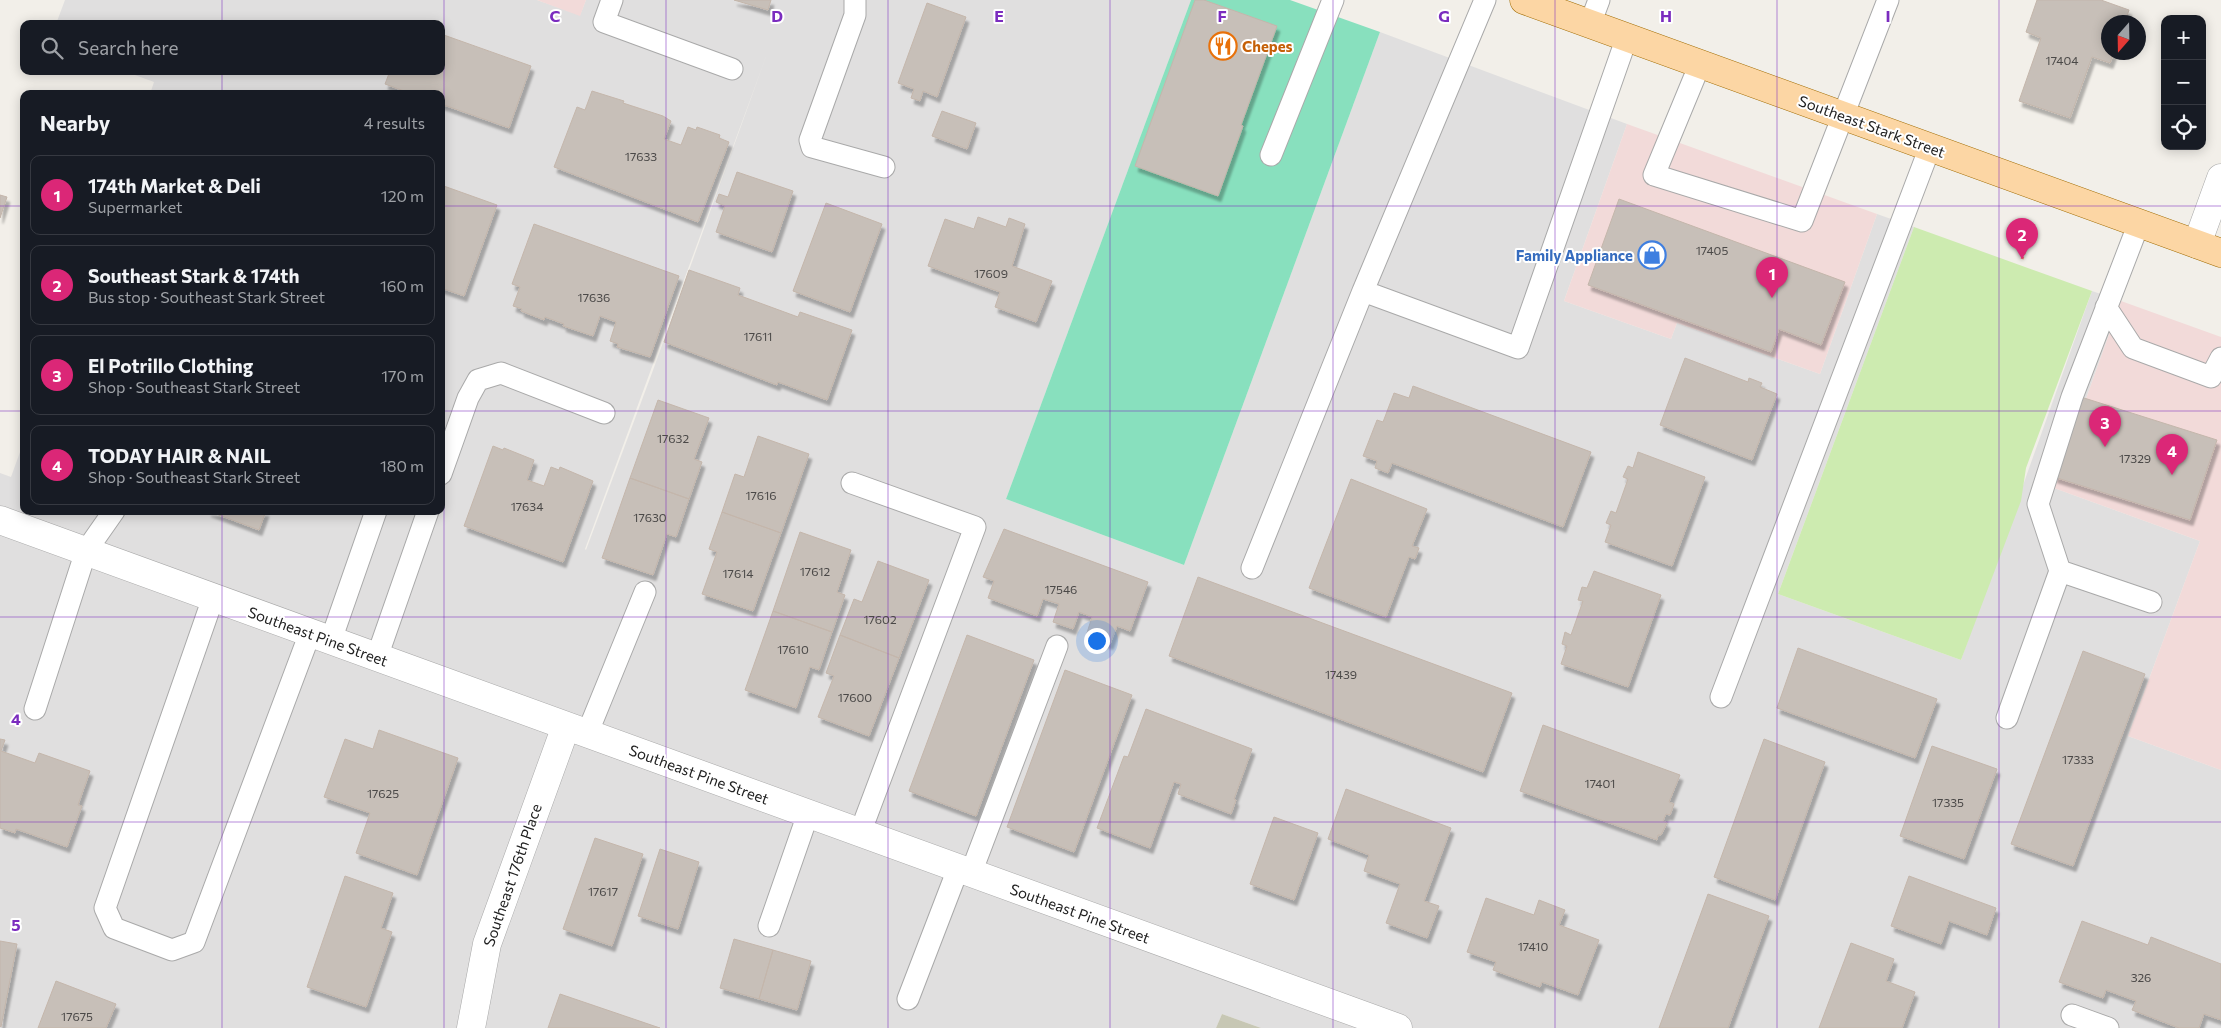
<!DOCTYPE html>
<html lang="en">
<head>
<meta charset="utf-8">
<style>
	:root { --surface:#171b24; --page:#20242c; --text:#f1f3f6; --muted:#9ea1a6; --line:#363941; --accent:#db2777 }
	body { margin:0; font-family:Commissioner,sans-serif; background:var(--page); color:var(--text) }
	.controls { position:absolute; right:15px; top:15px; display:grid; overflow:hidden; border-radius:10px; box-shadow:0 2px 12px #0003 }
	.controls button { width:45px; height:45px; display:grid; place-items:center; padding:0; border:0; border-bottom:1px solid var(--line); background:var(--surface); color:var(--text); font:25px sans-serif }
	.compass { position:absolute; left:2101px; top:15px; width:45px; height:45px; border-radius:50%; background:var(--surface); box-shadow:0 2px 12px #0003; rotate:200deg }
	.you { position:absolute; left:1096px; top:640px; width:18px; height:18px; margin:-12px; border:4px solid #fff; border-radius:50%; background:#1a73e8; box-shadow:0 0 0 8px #1a73e833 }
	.badge { display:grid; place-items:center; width:32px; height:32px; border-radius:50%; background:var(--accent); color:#fff; font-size:16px; font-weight:700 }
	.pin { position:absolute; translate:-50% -41px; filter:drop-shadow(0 1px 2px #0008) }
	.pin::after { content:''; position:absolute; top:26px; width:18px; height:15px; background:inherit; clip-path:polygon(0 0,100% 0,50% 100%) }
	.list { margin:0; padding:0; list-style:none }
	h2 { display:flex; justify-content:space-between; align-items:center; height:65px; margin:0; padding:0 20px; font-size:21px }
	h2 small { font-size:16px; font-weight:400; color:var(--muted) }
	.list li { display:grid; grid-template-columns:32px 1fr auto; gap:15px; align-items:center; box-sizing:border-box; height:80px; margin:0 10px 10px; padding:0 10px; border:1px solid var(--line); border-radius:10px }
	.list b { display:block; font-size:19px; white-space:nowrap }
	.list p { margin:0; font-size:16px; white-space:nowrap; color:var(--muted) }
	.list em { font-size:16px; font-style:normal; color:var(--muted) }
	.icon { flex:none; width:28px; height:28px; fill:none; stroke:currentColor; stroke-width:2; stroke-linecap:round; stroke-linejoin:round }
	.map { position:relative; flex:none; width:2221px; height:1028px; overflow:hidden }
	.search { position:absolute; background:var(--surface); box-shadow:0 2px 12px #0003; left:20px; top:20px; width:425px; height:55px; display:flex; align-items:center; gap:12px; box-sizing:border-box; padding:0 18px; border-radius:10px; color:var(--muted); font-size:19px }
	.panel { position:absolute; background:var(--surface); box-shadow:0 2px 12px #0003; left:20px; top:90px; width:425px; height:425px; border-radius:10px }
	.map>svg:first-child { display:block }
	.residential { fill:#e0dfdf; fill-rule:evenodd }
	.commercial { fill:#f2dad9 }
	.construction { fill:#c7c7b4 }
	.grass { fill:#cdebb0 }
	.pitch { fill:#88e0be }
	.building { fill:#c7bfb8; stroke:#c4b6ab; filter:url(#shadow) }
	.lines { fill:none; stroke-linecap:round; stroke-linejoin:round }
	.service-casing { stroke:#a9a9a9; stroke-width:23 }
	.minor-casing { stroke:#a9a9a9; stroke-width:29 }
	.tertiary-casing { stroke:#a9a9a9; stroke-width:29 }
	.primary-casing { stroke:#a06b00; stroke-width:29 }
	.path { stroke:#fa8072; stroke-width:3; stroke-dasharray:2.5 2.5; stroke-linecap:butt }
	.service { stroke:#fff; stroke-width:21 }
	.minor { stroke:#fff; stroke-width:28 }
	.tertiary { stroke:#fff; stroke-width:28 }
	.primary { stroke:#fcd6a4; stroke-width:28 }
	.grid { fill:none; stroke:#7b2cbf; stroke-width:1; stroke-opacity:0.55 }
	.labels { text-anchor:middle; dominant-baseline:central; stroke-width:4; stroke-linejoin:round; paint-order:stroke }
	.number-label { font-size:12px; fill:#4b4948 }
	.food-label { font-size:15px; font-weight:bold; fill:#c56008; stroke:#fff; text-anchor:start }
	.street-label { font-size:15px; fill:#222; stroke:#fff }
	.shop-label { font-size:15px; font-weight:bold; fill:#366cbe; stroke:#fff; text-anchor:end }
	.grid-label { font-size:16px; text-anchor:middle; font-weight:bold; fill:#7b2cbf; stroke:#fff; stroke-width:4; stroke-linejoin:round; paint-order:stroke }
</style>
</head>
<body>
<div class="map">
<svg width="2221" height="1028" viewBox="0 0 2221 1028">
	<defs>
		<filter id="shadow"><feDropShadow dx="3" dy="5.5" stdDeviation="1" flood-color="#0004"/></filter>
	</defs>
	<rect width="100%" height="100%" fill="#f2efe9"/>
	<!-- residential -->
	<path class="residential" d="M65,0H537L580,15L586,0H1191L1006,499L1184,565L1380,32L1627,124L1564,301L1671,339L1677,323L1820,374L1877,214L1914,227L1778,594L1961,660L2092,291L2121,301L2054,488L2200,541L2128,736L2221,770V1028H1261L1222,1014L1216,1028H0V473L11,477L24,441V511H441V94H150L154,82L124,71H441V24H56ZM767,54L652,373L586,550L585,549Z"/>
	<!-- commercial -->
	<path class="commercial" d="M537,0H586L580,16Z
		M1627,124L1877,214L1820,374L1677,323L1671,339L1564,301Z
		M2121,301L2221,337V770L2128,736L2200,541L2054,488Z"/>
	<!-- construction -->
	<path class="construction" d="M1222,1014L1261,1028H1216Z"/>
	<!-- grass -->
	<path class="grass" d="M1914,227L2092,291L2026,468L2021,501L1961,660L1778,594Z"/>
	<!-- pitch -->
	<path class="pitch" d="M1191,0H1290L1380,32L1184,565L1006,499Z"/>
	<!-- building -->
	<path class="building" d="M734,0H771L768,10Z
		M1195,0H1204L1277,26L1241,125L1243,126L1218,196L1135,166Z
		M2037,0H2101L2129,10L2125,22H2108V52H2114L2110,63L2092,57L2070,118L2019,101L2041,38L2026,32Z
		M927,3L966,17L937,97L923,91L920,101L911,98L914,89L898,83Z
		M441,34L531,66L509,128L441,104V94H412L385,84L390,71H441Z
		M592,91L624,101L623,103L663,116L671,121L664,139L681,145L688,127L696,130L697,127L720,135L719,138L729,142L698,222L554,167L577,107L585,110Z
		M942,111L976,123L967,149L932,136Z
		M737,172L793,191L772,252L716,232L725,206L716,202L719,194L728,197Z
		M441,185L497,205L464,296L441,288Z
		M0,195L7,197L0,218Z
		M1619,199L1845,282L1821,345L1779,329L1771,352L1588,285Z
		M826,203L882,224L850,312L793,291Z
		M978,217L1006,227L1009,218L1025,224L1012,266L1052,281L1036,322L995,307L1000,292L928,266L945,219L974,229Z
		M534,224L679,276L650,357L617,347L618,344L610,341L616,322L600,316L593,336L563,326L564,324L545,317L544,320L521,311L522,309L513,306L520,287L512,284Z
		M689,270L740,288L738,295L798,317L800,312L852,330L827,400L778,382L777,385L664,342Z
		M1685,358L1748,382L1749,378L1762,383L1760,387L1777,394L1752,460L1660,425Z
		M1413,386L1591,452L1563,527L1392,463L1388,473L1375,468L1377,461L1363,456L1377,420L1383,422L1394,393L1409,398Z
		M2081,397L2217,440L2190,520L2054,477Z
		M658,400L709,418L694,459L702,462L689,499L630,478Z
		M758,436L809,454L781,533L722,512L735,474L744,477Z
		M493,446L503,450L504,448L534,460L527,480L544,486L551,467L559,470L560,467L593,481L563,562L464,526Z
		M1638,452L1705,477L1672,566L1605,542L1611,525L1606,523L1611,511L1616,513L1628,479L1623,477L1628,466L1633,468Z
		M630,478L689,499L676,537L667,534L653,575L602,558Z
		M1351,479L1427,509L1412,546L1419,548L1415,559L1409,557L1386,617L1309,588Z
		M208,511H266L259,530Z
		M722,512L781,533L753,611L702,594L717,552L709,549Z
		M1004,529L1148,582L1130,631L1117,626L1110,644L1086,636L1092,617L1079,612L1073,629L1053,622L1059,604L1043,599L1037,616L988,598L994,581L983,577Z
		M800,532L851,550L837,592L845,595L832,632L773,611Z
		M878,561L929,580L899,658L840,635L854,599L862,602Z
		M1594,571L1661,595L1628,687L1561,664L1567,646L1562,644L1565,632L1571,635L1583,601L1578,600L1582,587L1587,588Z
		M1198,577L1512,693L1483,772L1169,656Z
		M773,611L832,632L819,670L810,667L796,708L745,690Z
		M840,635L899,658L869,736L818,717L834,676L826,673Z
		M967,635L1034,660L976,816L909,791Z
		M1798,648L1937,699L1915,758L1777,708Z
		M2083,651L2145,674L2073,866L2011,844Z
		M1065,670L1132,695L1074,852L1007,827Z
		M1146,709L1252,749L1234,799L1236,800L1231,814L1178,794L1181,784L1174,782L1150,848L1097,828L1124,756L1128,757Z
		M1543,725L1680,775L1669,802L1674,804L1670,815L1666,814L1663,821L1667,823L1661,835H1658L1657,840L1520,791Z
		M379,730L458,758L417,875L356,853L370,813L324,797L345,739L373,749Z
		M0,739L5,740L1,751L35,763L39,753L90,771L78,805L82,806L67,847L16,829L15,833L0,828Z
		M1764,739L1825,762L1775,900L1714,877Z
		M1932,746L1997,769L1964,859L1900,836Z
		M1346,789L1451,828L1424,901L1439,906L1427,938L1386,923L1400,884L1364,871L1369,855L1328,839Z
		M1274,817L1318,833L1294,900L1250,884Z
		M595,838L643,854L612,946L563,929Z
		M660,849L699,862L678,929L638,916Z
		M345,876L393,893L381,928L392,932L366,1007L307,987Z
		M1909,876L1996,908L1987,935L1949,921L1941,944L1891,926Z
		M1708,894L1769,916L1728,1028H1659Z
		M1486,898L1534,915L1539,900L1565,910L1559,925L1599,940L1578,995L1542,982L1540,987L1493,970L1496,962L1467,952Z
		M2082,921L2148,945L2151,937L2221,964V1020L2204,1014L2199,1028H2179L2132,1010L2136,1001L2106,990L2103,998L2059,982Z
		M734,939L773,950L759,999L720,988Z
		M0,941L17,944L1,1027L0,1026Z
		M1851,943L1894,959L1886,981L1915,992L1902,1028H1819Z
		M773,950L811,961L797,1010L759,999Z
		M56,981L116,1004L106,1028H38Z
		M560,994L660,1028H548Z"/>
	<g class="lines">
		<!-- service casing -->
		<g class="service-casing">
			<path id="service" d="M612,0L604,22L732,69
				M855,0V15L810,140L812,147L884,167
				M1485,0L1363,291L1518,348L1627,37
				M1590,24L1599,0
				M1700,64L1654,175L1802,221L1888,0
				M1271,155L1333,0
				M2106,307L2133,348L2211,377L2221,358
				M441,474L468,398L478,380L501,373L604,413
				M852,483L975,527L860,833
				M1252,568L1363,291
				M2060,571L2151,602
				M213,598L105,908L114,928L172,950L194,942L310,633
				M331,640L376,511
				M377,657L428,511
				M1721,697L1930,147
				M35,709L86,551L114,511
				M2007,718L2060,571L2038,504L2072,397L2139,223
				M587,734L645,592
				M971,873L1057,646
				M769,926L808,814
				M908,999L958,869
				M2072,1015L2108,1028"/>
		</g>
		<!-- minor casing -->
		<g class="minor-casing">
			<path id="minor" d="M0,520L1398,1028
				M471,1028L487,944L566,726"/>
		</g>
		<!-- tertiary casing -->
		<g class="tertiary-casing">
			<path id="tertiary" d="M2197,244L2221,178"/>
		</g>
		<!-- primary casing -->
		<g class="primary-casing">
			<path id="primary" d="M1524,0L2221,253"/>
		</g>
		<!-- path -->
		<path class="path" d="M2022,259L2034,224"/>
		<!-- service -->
		<use href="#service" class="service"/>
		<!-- minor -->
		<use href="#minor" class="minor"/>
		<!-- tertiary -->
		<use href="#tertiary" class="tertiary"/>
		<!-- primary -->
		<use href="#primary" class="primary"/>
	</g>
	<!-- grid -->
	<path class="grid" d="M222,0V24M444,0V1028M666,0V1028M888,0V1028M1110,0V1028M1333,0V1028M1555,0V1028M1777,0V1028M1999,0V1028M222,71V94M0,206H24M441,206H2221M0,411H24M441,411H2221M222,511V1028M0,617H2221M0,822H2221"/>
	<!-- icons -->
	<defs>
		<g id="restaurant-ring" transform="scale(1.4375)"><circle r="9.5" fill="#fff" stroke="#e8710a" stroke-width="1.5"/><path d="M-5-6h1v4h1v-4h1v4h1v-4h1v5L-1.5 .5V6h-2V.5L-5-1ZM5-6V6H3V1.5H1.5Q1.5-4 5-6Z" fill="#e8710a"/></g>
		<g id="shop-ring" transform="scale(1.4375)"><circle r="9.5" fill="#fff" stroke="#3f7fe0" stroke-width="1.5"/><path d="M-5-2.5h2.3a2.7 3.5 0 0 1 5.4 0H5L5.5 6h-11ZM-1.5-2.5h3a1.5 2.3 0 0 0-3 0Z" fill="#3f7fe0"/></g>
	</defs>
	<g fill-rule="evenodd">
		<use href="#restaurant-ring" x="1223" y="46"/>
		<use href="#shop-ring" x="1652" y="255"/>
	</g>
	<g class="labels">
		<!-- number labels -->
		<g class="number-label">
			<text x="2062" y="60">17404</text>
			<text x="641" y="156">17633</text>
			<text x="1712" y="250">17405</text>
			<text x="991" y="273">17609</text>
			<text x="594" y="297">17636</text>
			<text x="758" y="336">17611</text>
			<text x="673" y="438">17632</text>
			<text x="2135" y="458">17329</text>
			<text x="761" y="495">17616</text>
			<text x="527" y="506">17634</text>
			<text x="650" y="517">17630</text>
			<text x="815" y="571">17612</text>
			<text x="738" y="573">17614</text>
			<text x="1061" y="589">17546</text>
			<text x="880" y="619">17602</text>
			<text x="793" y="649">17610</text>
			<text x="1341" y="674">17439</text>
			<text x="855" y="697">17600</text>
			<text x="2078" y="759">17333</text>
			<text x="1600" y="783">17401</text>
			<text x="383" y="793">17625</text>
			<text x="1948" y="802">17335</text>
			<text x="603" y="891">17617</text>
			<text x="1533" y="946">17410</text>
			<text x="2141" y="977">326</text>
			<text x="77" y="1016">17675</text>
		</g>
		<!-- food labels -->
		<g class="food-label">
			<text x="1242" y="46">Chepes</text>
		</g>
		<!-- street labels -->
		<g class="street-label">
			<text transform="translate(1872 126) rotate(20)">Southeast Stark Street</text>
			<text transform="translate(318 636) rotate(20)">Southeast Pine Street</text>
			<text transform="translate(699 774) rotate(20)">Southeast Pine Street</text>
			<text transform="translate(512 875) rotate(-71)">Southeast 176th Place</text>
			<text transform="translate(1080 913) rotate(20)">Southeast Pine Street</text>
		</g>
		<!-- shop labels -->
		<g class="shop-label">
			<text x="1633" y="255">Family Appliance</text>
		</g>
	</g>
	<g class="grid-label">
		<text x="555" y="22">C</text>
		<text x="777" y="22">D</text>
		<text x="999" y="22">E</text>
		<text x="1222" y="22">F</text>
		<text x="1444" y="22">G</text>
		<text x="1666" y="22">H</text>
		<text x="1888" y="22">I</text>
		<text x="16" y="725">4</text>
		<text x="16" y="931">5</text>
	</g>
</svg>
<div class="controls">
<button>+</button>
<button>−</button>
<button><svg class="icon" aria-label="locate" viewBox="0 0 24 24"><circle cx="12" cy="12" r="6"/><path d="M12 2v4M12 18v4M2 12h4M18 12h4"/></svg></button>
</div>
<svg class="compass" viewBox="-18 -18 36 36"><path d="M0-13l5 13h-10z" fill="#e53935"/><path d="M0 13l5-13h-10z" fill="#9ea1a6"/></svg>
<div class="you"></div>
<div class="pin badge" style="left:1772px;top:298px">1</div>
<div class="pin badge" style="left:2022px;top:259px">2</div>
<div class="pin badge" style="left:2105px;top:447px">3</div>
<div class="pin badge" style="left:2172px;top:475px">4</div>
<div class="search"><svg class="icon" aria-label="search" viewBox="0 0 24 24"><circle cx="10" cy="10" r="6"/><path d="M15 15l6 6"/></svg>Search here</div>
<section class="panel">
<h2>Nearby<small>4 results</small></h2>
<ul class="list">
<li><span class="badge">1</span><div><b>174th Market &amp; Deli</b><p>Supermarket</p></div><em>120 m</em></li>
<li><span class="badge">2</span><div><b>Southeast Stark &amp; 174th</b><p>Bus stop · Southeast Stark Street</p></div><em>160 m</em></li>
<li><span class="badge">3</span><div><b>El Potrillo Clothing</b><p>Shop · Southeast Stark Street</p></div><em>170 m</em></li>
<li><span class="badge">4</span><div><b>TODAY HAIR &amp; NAIL</b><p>Shop · Southeast Stark Street</p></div><em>180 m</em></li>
</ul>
</section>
</div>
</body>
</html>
